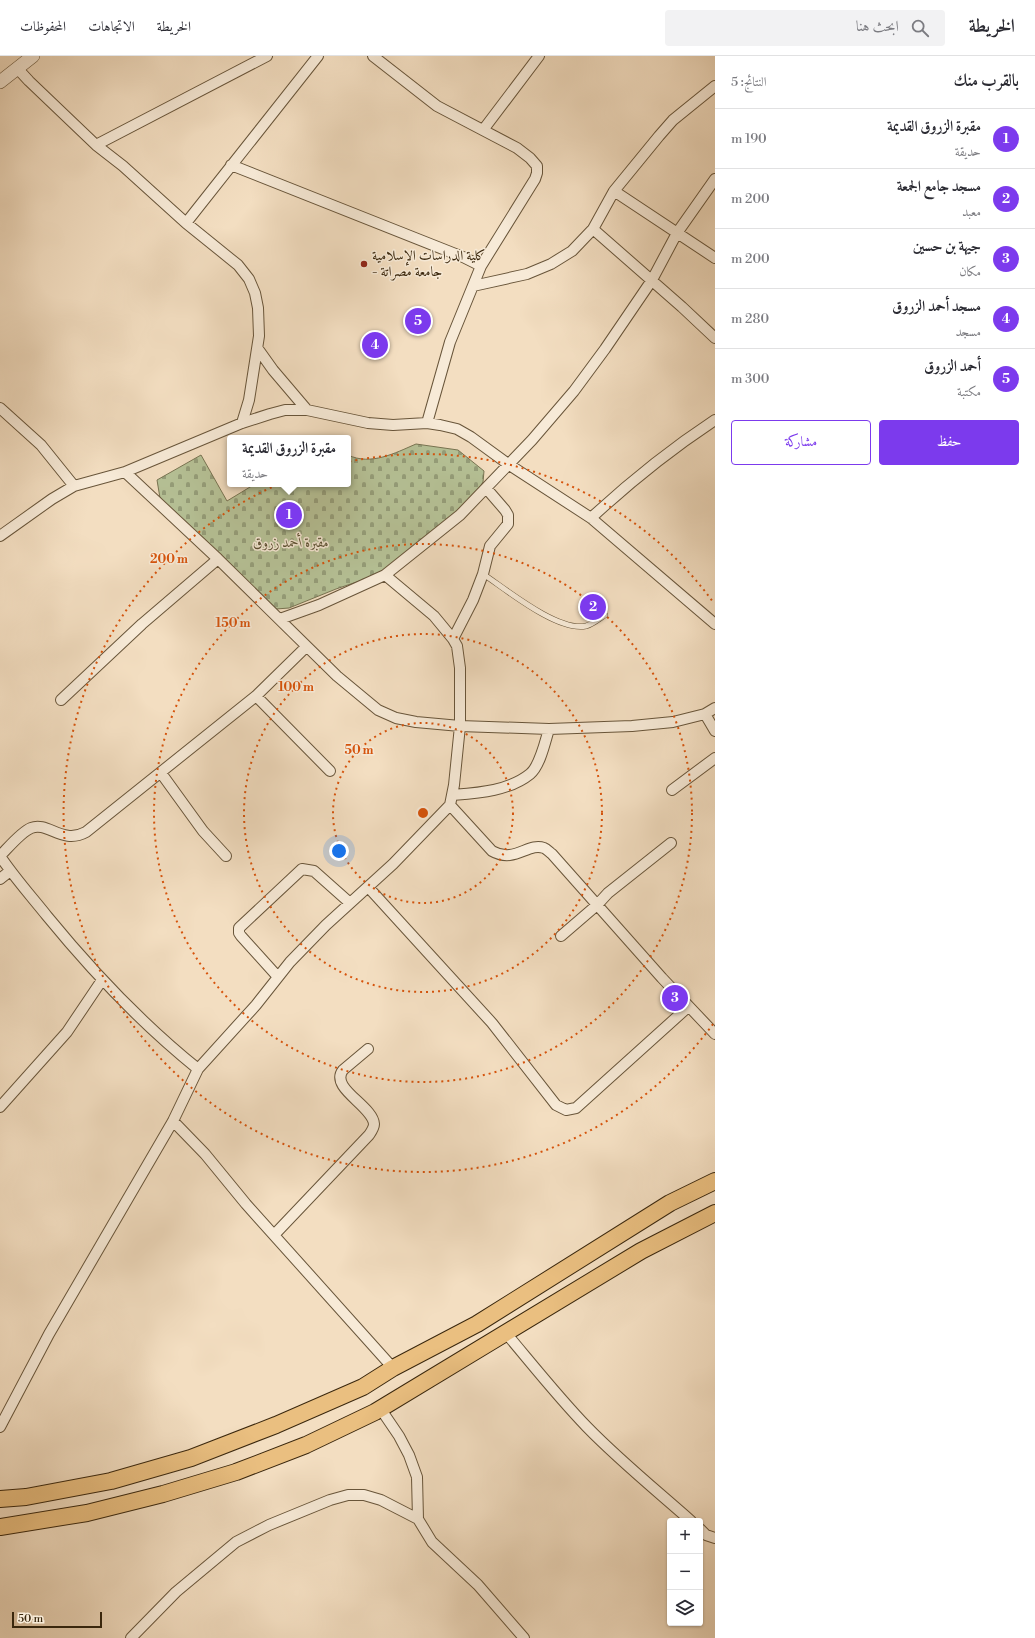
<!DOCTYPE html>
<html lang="ar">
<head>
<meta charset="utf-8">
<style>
	:root { --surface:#fff; --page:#f2f2f3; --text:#2b2b33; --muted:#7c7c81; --line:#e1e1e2; --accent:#7c3aed }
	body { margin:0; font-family:"Libre Bodoni",Amiri,serif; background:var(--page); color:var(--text); direction:rtl }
	.controls { position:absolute; right:12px; bottom:12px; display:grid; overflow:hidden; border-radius:4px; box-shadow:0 1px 3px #0004 }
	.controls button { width:36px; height:36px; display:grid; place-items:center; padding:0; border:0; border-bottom:1px solid var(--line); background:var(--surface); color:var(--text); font:20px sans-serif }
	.scale { position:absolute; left:12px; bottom:10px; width:90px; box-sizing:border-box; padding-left:4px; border:2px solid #3a270d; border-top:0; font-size:11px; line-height:14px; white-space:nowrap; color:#3a270d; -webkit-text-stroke:3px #f7ead7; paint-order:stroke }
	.you { position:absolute; left:339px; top:795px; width:14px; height:14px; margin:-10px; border:3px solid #fff; border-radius:50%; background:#1a73e8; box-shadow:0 0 0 6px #1a73e833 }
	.badge { display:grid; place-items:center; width:26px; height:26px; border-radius:50%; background:var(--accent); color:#fff; font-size:13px; font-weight:700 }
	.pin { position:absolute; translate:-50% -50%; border:2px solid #fff; box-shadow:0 1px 4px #0006 }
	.popup { position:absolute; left:227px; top:379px; width:124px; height:52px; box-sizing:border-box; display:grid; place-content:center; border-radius:4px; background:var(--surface); filter:drop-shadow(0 1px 3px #0005); font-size:13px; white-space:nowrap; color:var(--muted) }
	.popup b { font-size:15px; color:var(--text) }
	.popup::after { content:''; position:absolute; left:50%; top:100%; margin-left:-8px; border:8px solid transparent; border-top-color:var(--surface) }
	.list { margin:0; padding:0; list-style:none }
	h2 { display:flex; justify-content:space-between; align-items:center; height:52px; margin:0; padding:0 16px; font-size:17px }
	h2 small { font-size:13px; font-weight:400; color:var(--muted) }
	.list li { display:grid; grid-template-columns:26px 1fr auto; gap:12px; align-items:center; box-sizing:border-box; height:60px; padding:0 16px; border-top:1px solid var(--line) }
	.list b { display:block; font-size:15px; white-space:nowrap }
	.list p { margin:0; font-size:13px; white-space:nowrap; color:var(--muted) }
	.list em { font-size:13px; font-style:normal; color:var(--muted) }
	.actions { display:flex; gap:8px; padding:12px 16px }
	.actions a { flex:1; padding:9px 0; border:1px solid var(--accent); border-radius:4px; text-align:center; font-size:14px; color:var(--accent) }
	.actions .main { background:var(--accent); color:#fff }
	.icon { flex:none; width:22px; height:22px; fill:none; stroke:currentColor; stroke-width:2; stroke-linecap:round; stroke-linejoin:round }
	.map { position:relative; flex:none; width:715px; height:1582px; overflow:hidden; direction:ltr }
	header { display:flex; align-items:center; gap:24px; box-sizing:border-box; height:56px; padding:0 20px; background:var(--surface); border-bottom:1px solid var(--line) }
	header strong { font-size:19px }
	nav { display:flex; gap:22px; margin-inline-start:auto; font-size:14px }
	.search { width:280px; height:36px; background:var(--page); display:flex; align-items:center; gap:10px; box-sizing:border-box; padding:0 14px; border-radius:4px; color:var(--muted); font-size:15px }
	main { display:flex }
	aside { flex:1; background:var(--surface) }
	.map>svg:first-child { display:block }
	.cemetery { fill:url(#cemetery-stones); stroke:#787452 }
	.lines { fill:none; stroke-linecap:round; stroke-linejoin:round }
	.service-casing { stroke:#68553a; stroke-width:6 }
	.minor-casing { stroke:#68553a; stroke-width:12 }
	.tertiary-casing { stroke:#68553a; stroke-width:14 }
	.primary-casing { stroke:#3a270d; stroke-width:18 }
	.service { stroke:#f7ead7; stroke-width:5 }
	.minor { stroke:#f7ead7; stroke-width:10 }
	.tertiary { stroke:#f7ead7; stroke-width:13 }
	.primary { stroke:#eabf80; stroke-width:16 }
	.ring { fill:none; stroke:#d7540c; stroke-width:2; stroke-dasharray:2 4 }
	.poi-dot { fill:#8f2418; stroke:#f7ead7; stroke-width:1.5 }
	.labels { text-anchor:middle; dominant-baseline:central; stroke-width:3; stroke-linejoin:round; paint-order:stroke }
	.poi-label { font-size:14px; fill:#3a270d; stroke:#f7ead7; text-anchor:start }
	.park-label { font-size:14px; font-style:italic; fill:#594e30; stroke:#f7ead7 }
	.centre { fill:#d7540c; stroke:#f7ead7; stroke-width:2 }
	.ring-label { font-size:12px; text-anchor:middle; font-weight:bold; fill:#d7540c; stroke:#f7ead7; stroke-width:3; stroke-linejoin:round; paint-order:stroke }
</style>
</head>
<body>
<header>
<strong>الخريطة</strong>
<div class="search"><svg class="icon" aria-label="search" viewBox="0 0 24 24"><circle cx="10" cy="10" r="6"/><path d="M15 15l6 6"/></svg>ابحث هنا</div>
<nav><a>الخريطة</a><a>الاتجاهات</a><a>المحفوظات</a></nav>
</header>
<main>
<aside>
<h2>بالقرب منك<small>النتائج: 5</small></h2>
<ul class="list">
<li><span class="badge">1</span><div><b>مقبرة الزروق القديمة</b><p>حديقة</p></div><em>190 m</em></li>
<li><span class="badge">2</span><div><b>مسجد جامع الجمعة</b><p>معبد</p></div><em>200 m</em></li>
<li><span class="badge">3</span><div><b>جيهة بن حسين</b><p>مكان</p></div><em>200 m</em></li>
<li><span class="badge">4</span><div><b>مسجد أحمد الزروق</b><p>مسجد</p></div><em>280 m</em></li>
<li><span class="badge">5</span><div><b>أحمد الزروق</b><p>مكتبة</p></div><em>300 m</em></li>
</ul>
<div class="actions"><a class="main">حفظ</a><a>مشاركة</a></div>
</aside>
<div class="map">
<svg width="715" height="1582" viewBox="0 0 715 1582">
	<defs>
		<pattern id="cemetery-stones" width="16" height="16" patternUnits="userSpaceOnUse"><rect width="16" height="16" fill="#b6c297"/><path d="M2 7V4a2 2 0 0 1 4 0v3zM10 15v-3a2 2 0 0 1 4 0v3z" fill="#959e7a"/></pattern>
	</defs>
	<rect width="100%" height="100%" fill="#f3dec1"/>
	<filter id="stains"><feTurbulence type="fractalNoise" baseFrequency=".005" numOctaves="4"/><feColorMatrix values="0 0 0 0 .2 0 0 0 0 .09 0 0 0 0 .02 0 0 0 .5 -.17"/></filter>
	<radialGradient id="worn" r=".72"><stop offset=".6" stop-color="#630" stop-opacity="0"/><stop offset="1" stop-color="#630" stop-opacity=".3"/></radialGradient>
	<!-- cemetery -->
	<path class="cemetery" d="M416,388L458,394L484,415L483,426L470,446L383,517L336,533L289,552L276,553L160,442L157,424L201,399L227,445L255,428H348V399C371,410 395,397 416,388Z"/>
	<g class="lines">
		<!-- service casing -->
		<g class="service-casing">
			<path id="service" d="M483,518C507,534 558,576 586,570C593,568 600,562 605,559"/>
		</g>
		<!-- minor casing -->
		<g class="minor-casing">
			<path id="minor" d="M373,0L437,50L517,92L530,102L537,110V117L535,123L481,210L450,286L427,367
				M17,12L29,25L96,89L123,110L186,167L238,209L249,223L255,237L258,252L259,280L249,344L242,367
				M483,74L539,0
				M96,89L267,0
				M231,109L463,201L481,210
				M614,135L715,202
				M186,167L318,0
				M593,173L682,251L715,282
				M473,230L527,218L551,208L572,195L593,173L614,135L659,80L673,64L715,30
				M258,293L273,314L307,354
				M0,352L41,389L74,430
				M125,416L218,503L337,620L378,654L396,662L416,666L460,670L549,673L632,670L673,666L705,658L715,652
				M591,462C630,426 671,393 715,364
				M0,480L52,443L74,430L125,416L242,367L270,358L285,354H307L368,367L393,369L427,367L440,369L457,373L471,381L508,408L591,462L715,568
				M280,563L319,549L385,519L460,459L532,384L574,335L605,293L652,224L677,177L715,123
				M453,583L473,544L483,518L490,490L508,468V459L505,454L486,432
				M256,640L330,715
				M61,644L142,568L218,503
				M705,658L715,675
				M161,717L203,775L226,800
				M672,734L715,702
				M453,739C478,737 509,735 530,718C540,710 545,686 549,673
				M450,749L492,795C515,808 528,786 544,792C547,793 550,797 552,798L662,922L715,978
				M0,800C8,792 21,776 31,772C48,765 62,789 86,776L256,640L306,591
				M0,800C14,821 31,840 47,860C92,915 142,968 198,1013
				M0,823L10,815
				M368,831L492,967L556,1049L566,1054L576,1052L688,951
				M561,880L597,849L608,837L671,787
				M278,921L241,880L239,877V872L302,813L314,815L350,847
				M0,1051L67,976L102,924
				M173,1065L205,1098L246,1148L393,1312
				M274,1179L369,1079C371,1076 374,1072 374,1068C373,1050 329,1032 343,1014L368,993
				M505,1276C532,1308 558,1341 587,1371C619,1404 656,1434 691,1465
				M380,1352L399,1380L409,1399L417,1421L418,1463L432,1486L478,1529L524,1582
				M0,1371L49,1278L173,1065L198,1013L256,949L290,906L326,869L393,808L450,749L454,729L460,670V612L457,590L453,583L434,560L385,519
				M700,1473L706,1479L715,1482
				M131,1582L176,1536L236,1486L269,1469L330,1444L348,1439H364L381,1444L418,1463"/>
		</g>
		<!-- tertiary casing -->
		<g class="tertiary-casing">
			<path id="tertiary" d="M0,26L33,0"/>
		</g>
		<!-- primary casing -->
		<g class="primary-casing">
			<path id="primary" d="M0,1443L26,1441L111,1425L191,1402L276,1369L363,1331L393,1312L477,1268L670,1147L715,1125
				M0,1471L87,1457L163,1438L236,1416L306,1389L375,1356L641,1195L715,1157"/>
		</g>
		<!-- service -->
		<use href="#service" class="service"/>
		<!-- minor -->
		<use href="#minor" class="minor"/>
		<!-- tertiary -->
		<use href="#tertiary" class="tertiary"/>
		<!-- primary -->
		<use href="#primary" class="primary"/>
	</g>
	<!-- distance rings -->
	<g class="ring">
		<circle cx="423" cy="757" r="90"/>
		<circle cx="423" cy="757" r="179"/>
		<circle cx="423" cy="757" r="269"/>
		<path d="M713 968A359 359 0 1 1 713 546"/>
	</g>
	<!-- markers -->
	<circle class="poi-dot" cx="364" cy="208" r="4"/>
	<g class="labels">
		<!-- poi labels -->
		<g class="poi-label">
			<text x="372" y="200">كلية الدراسات الإسلامية<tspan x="372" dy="16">- جامعة مصراتة</tspan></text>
		</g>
		<!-- park labels -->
		<g class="park-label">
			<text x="291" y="487">مقبرة أحمد زروق</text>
		</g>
	</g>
	<circle cx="423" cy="757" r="6" class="centre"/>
	<g class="ring-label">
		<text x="169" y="507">200 m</text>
		<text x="233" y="571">150 m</text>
		<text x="296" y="635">100 m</text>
		<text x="359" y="698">50 m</text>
	</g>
	<rect width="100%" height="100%" filter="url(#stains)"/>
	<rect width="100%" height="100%" fill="url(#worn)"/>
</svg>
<div class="controls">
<button>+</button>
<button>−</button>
<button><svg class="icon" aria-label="layers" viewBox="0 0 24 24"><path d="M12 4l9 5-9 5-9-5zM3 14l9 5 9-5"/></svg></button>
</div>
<div class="scale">50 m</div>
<div class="you"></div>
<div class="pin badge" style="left:289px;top:459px">1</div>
<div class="popup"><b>مقبرة الزروق القديمة</b>حديقة</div>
<div class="pin badge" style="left:593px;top:551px">2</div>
<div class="pin badge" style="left:675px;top:942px">3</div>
<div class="pin badge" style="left:375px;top:289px">4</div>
<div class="pin badge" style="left:418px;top:265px">5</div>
</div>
</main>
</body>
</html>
